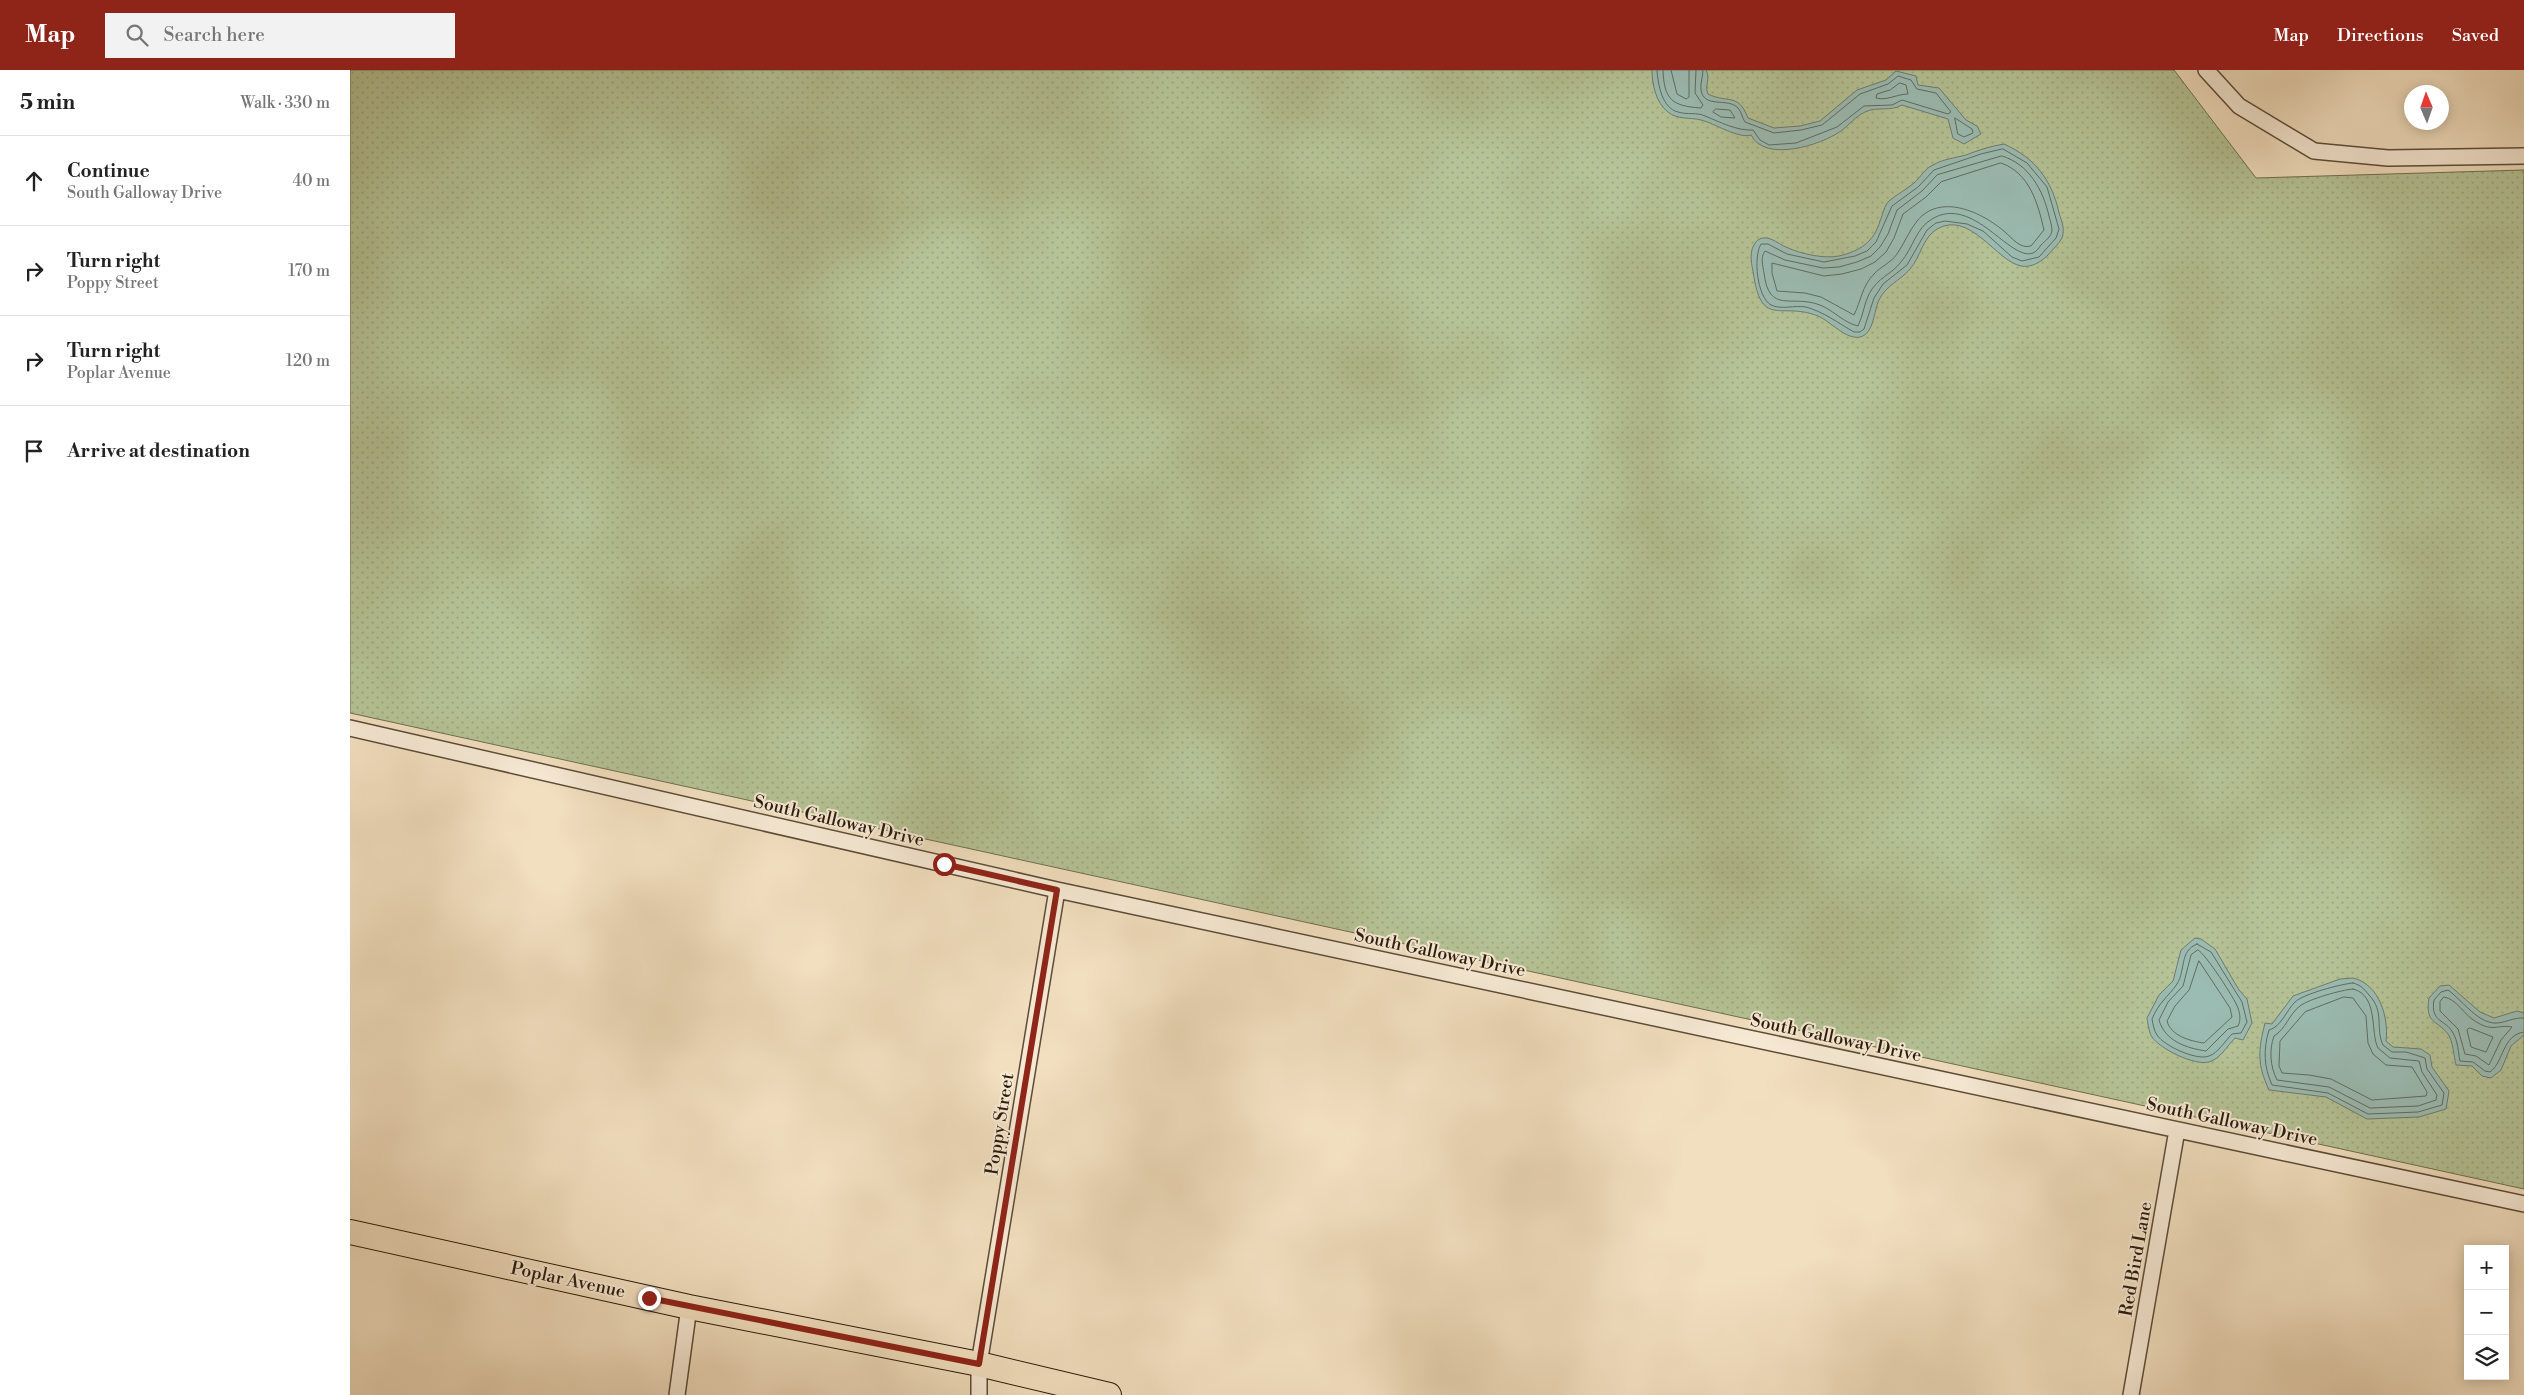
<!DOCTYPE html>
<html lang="en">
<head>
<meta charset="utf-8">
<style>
	:root { --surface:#fff; --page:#f2f2f2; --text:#222; --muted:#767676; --line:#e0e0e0; --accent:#8f2418 }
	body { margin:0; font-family:"Libre Bodoni",serif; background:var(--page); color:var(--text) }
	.controls { position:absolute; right:15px; bottom:15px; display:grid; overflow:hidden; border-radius:0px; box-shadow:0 2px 12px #0003 }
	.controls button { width:45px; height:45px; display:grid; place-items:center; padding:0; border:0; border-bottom:1px solid var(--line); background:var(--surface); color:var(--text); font:25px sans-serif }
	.compass { position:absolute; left:2054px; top:15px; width:45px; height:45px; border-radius:50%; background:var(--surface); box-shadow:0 2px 12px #0003; rotate:358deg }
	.stop { position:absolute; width:15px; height:15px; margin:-11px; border:4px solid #8f2418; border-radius:50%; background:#fff }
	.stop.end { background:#8f2418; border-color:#fff; box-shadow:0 1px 5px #0008 }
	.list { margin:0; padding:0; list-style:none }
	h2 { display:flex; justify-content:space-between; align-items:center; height:65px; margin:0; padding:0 20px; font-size:21px }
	h2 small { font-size:16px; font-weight:400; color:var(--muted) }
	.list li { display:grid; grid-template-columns:32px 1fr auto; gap:15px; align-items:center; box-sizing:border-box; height:90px; padding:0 20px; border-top:1px solid var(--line) }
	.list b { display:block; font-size:19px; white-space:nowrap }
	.list p { margin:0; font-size:16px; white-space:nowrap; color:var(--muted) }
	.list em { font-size:16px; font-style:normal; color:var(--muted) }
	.icon { flex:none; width:28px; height:28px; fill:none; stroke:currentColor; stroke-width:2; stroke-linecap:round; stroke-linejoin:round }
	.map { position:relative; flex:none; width:2174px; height:1325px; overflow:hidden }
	header { display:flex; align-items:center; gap:30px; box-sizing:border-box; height:70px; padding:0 25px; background:var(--accent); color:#fff }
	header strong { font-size:24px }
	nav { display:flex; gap:28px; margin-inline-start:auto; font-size:18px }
	.search { width:350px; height:45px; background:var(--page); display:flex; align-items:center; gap:12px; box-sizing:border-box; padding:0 18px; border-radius:0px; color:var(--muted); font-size:19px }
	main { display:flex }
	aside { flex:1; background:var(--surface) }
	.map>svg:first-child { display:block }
	.grass { fill:url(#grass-dots); stroke:#706f50 }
	.water { fill:#9bbcb3; stroke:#6e7c70 }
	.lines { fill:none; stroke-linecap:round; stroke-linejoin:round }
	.shore { stroke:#626c5f; stroke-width:1 }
	.street-casing { stroke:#5c4c38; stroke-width:18 }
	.primary-casing { stroke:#2a1b0b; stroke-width:26 }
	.street { stroke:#f7ead5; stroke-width:15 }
	.primary { stroke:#f2dfbf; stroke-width:24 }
	.route { stroke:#8f2418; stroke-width:6 }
	.labels { text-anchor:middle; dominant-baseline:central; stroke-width:4; stroke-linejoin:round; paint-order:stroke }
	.street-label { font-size:18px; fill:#2a1b0b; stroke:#f7ead5 }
</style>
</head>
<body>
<header>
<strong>Map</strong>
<div class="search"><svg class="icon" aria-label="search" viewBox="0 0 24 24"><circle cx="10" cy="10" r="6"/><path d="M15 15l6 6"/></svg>Search here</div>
<nav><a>Map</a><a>Directions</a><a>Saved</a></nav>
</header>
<main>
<aside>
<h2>5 min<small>Walk · 330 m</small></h2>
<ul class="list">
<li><svg class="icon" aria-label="ahead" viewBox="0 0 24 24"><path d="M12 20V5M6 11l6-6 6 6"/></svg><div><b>Continue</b><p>South Galloway Drive</p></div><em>40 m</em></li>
<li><svg class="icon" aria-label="right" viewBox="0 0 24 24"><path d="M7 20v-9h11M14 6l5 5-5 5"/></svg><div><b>Turn right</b><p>Poppy Street</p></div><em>170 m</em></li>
<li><svg class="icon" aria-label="right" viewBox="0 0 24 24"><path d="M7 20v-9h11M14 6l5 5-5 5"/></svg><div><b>Turn right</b><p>Poplar Avenue</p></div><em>120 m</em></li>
<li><svg class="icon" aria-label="arrive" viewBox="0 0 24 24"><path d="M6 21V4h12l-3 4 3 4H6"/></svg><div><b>Arrive at destination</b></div></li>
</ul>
</aside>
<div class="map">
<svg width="2174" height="1325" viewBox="0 0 2174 1325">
	<defs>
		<pattern id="grass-dots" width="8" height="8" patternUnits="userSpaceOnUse" patternTransform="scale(1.25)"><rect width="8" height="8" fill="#b5c396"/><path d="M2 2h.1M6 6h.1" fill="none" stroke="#9ca780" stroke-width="1.8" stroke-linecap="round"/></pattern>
	</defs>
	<rect width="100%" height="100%" fill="#f2dfbf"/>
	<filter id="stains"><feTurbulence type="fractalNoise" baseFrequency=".004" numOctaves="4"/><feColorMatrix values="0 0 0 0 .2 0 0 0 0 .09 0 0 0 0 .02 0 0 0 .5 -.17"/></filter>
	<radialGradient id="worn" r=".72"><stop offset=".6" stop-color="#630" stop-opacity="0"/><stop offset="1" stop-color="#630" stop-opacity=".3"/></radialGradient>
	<!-- grass -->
	<path class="grass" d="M0,0H1824L1906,108L2174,100V1119L0,643Z"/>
	<!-- water -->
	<path class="water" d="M1302,0H1356C1361,9 1354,16 1358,24C1378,34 1388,22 1398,48L1424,58L1450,56L1470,51L1507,20L1536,10L1546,1L1566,6L1568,15L1589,18L1616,50L1627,56L1631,64L1614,74L1603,68L1598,49L1552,35C1540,42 1527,36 1515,42C1506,46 1499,55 1491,61C1471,75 1415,93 1401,65C1388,69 1364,53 1351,50C1340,47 1327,50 1318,42C1306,33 1302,14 1302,0Z
		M1654,74C1685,88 1702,110 1709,143C1712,152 1715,159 1712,168C1709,174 1702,180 1698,185C1691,192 1681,198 1671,196C1646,191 1620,140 1587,159C1573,167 1570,188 1560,199C1550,211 1536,215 1529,230C1524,240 1524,264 1510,267C1496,270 1480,251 1468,246C1430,231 1411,260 1403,201C1401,192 1399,180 1406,172C1407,170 1411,168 1413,168C1422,167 1430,175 1438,178C1452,184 1474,189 1489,186C1510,181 1524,172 1530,151C1533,144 1534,136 1539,131C1547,124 1556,120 1564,113C1571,107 1574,99 1583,95C1593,89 1605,88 1616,85C1629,80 1641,76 1654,74Z
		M1845,868L1851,869L1865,879L1889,920L1897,929L1902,953L1893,970L1885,968C1877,976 1870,989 1859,992C1845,996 1810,979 1802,967C1799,963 1798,954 1797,948L1809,925L1823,911L1831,880Z
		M2003,908C2029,914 2039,947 2036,971L2043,977L2071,979L2080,985L2082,997L2099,1021L2096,1039L2069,1047L2017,1049L1976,1027L1919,1020C1907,994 1908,981 1915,953L1922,954L1943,926L1990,909Z
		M2099,915L2130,942L2144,948L2167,941L2174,943V965L2161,976L2151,1000L2141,1008L2132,1006L2122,996L2106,995C2104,987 2103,971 2098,964C2086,949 2075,954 2079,928L2090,916Z"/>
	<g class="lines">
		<!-- shore -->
		<path class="shore" d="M1307,0C1308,15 1312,38 1328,42C1337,45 1347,42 1355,46C1370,52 1387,61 1403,60L1410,70L1419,75L1446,73L1487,57L1514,36L1542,35L1552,30L1598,44L1601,42L1586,23L1567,19L1561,10L1548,6L1538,14L1510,24L1472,55L1451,60L1424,63L1395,52C1392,48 1392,42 1388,38C1378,27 1354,39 1351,20C1350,13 1353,7 1353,0
			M1313,0C1314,30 1322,36 1351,38L1353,35L1345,23L1346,0
			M1321,0L1327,24L1336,29L1339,27V0
			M1550,13L1556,15L1558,24C1547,24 1537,31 1526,28L1527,24L1540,20Z
			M1366,39L1380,40L1385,48L1371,47L1363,42Z
			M1605,48L1622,59L1623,63L1614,67L1608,64Z
			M1653,79L1677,93L1697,117L1709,159L1706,168L1689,187L1672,191L1662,187L1633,161L1617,154L1595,151L1586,153L1577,160L1557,195L1533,214L1524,228L1514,259L1510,262H1504C1488,253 1474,242 1456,237C1445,235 1431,240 1421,235C1407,227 1403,187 1411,174H1418L1437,184L1474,192L1505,186L1517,181L1526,172L1542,136L1568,117L1584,100L1631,84Z
			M1652,86C1679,94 1693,120 1699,146C1700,150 1702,156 1702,160C1702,166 1695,171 1691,175C1688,179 1687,181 1683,183C1660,192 1623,124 1582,149C1566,158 1563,178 1551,192C1541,205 1528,207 1519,224C1514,234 1513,246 1508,256C1494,253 1483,240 1470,235C1442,224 1419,245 1414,203C1413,196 1410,188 1415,181L1435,190L1473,198L1489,197L1507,192L1521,186L1530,177L1538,164L1547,140L1572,121L1587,105Z
			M1651,93C1680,103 1688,134 1694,160L1681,176C1670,179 1663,169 1655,162C1633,143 1591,122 1567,151C1559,161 1554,174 1547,184C1541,193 1531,196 1524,204C1512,216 1511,231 1504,245L1471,227L1455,223L1427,221L1422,203V193L1474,206L1492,204L1511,199L1525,192L1536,182L1544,168L1553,144L1576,127L1591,112Z
			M1847,874L1861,882L1892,932L1897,952L1891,963L1882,964C1875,971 1868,983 1859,986C1847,991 1814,976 1807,965C1804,961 1803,954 1802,949C1809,932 1818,927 1827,914C1836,900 1829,881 1847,874Z
			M1848,880C1855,883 1885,929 1888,938C1890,944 1891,950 1888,956L1878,959L1856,981C1836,978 1815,971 1809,950L1818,932L1833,916L1841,885Z
			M1849,891L1880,938L1882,947L1854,973C1840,971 1821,966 1817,951L1825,936L1839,920Z
			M2003,913C2011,915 2014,919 2019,925C2035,942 2025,958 2033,975L2042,982H2056L2075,988L2077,999L2094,1023L2092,1035L2068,1042L2018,1044L1978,1023L1922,1015C1914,997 1913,980 1919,960C1931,957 1936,941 1945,932C1953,924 1991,914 2003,913Z
			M2003,919C2029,925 2020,963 2028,978L2040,988L2069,991L2072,1002L2087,1025L2086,1030L2068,1036L2020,1038L1979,1017L1927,1010C1920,996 1919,980 1924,966C1936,959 1939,944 1950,936C1959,929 1991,920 2003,919Z
			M1994,927L2003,928L2016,946L2018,973L2023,984L2036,995L2062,997L2077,1022L2076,1026L2022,1030L1981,1009L1959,1005L1932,1003L1929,996L1930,971L1955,942Z
			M2094,927C2107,929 2114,945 2125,951C2143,963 2148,954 2162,957L2151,970L2139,995L2126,986L2115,984L2108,959L2090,941V932Z
			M2174,948C2163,947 2154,954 2143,953C2125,950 2112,930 2098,920L2091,922L2084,930C2080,953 2096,949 2103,963C2108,971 2108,982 2110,991L2123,992L2135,1001L2140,1002C2154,992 2152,965 2174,962
			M2120,958L2143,967L2136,982L2121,977L2117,960Z"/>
		<!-- street casing -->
		<g class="street-casing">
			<path id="street" d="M1856,0L1889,36L1964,81L2038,88L2174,86
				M0,658L707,820L2174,1134
				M327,1325L339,1237
				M629,1325V1294L707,820
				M1781,1325L1827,1060"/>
		</g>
		<!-- primary casing -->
		<g class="primary-casing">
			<path id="primary" d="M0,1162L339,1237L629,1294L759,1325"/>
		</g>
		<!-- street -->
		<use href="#street" class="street"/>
		<!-- primary -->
		<use href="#primary" class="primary"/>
	</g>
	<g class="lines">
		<!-- route -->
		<path class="route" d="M299,1228L629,1294L707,820L594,794"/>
	</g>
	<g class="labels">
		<!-- street labels -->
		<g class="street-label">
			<text transform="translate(489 751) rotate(13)">South Galloway Drive</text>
			<text transform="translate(1090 883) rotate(12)">South Galloway Drive</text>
			<text transform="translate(1486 968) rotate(12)">South Galloway Drive</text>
			<text transform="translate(1882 1052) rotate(12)">South Galloway Drive</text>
			<text transform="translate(650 1054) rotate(-81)">Poppy Street</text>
			<text transform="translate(1786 1189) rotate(-80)">Red Bird Lane</text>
			<text transform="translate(218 1210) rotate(12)">Poplar Avenue</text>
		</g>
	</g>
	<rect width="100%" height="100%" filter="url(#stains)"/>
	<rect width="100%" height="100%" fill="url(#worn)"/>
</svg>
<div class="controls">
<button>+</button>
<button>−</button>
<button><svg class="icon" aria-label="layers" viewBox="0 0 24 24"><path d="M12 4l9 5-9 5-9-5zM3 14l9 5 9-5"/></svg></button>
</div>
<svg class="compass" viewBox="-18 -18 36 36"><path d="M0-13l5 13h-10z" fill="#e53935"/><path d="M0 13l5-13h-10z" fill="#767676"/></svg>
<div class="stop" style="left:594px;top:794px"></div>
<div class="stop end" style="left:299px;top:1228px"></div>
</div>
</main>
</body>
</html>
